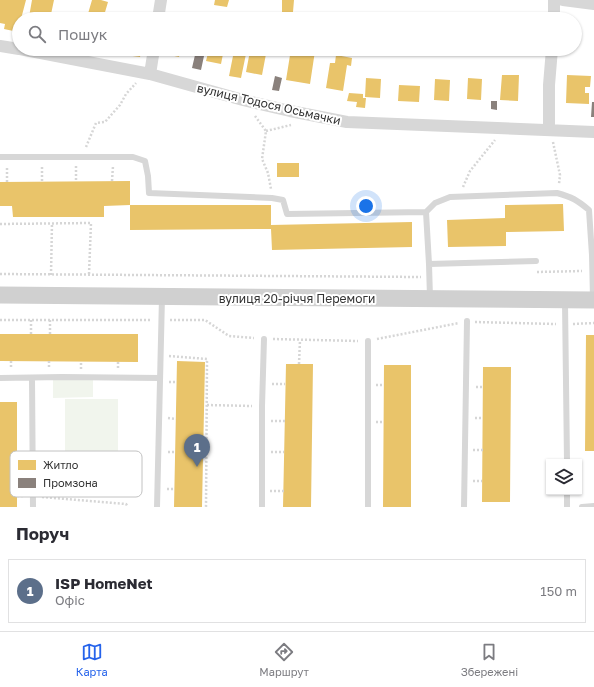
<!DOCTYPE html>
<html lang="uk">
<head>
<meta charset="utf-8">
<style>
	:root { --surface:#fff; --page:#f2f2f3; --text:#2b2b33; --muted:#7c7c81; --line:#e1e1e2; --accent:#2563eb }
	body { margin:0; font-family:"Golos Text",sans-serif; background:var(--page); color:var(--text) }
	.controls { position:absolute; right:12px; bottom:12px; display:grid; overflow:hidden; border-radius:0px; box-shadow:0 1px 3px #0004 }
	.controls button { width:36px; height:36px; display:grid; place-items:center; padding:0; border:0; border-bottom:1px solid var(--line); background:var(--surface); color:var(--text); font:20px sans-serif }
	.you { position:absolute; left:366px; top:206px; width:14px; height:14px; margin:-10px; border:3px solid #fff; border-radius:50%; background:#1a73e8; box-shadow:0 0 0 6px #1a73e833 }
	.badge { display:grid; place-items:center; width:26px; height:26px; border-radius:50%; background:var(--accent); color:#fff; font-size:13px; font-weight:700 }
	.pin { position:absolute; translate:-50% -33px; filter:drop-shadow(0 1px 2px #0008) }
	.pin::after { content:''; position:absolute; top:21px; width:14px; height:12px; background:inherit; clip-path:polygon(0 0,100% 0,50% 100%) }
	.list { margin:0; padding:0; list-style:none }
	h2 { display:flex; justify-content:space-between; align-items:center; height:52px; margin:0; padding:0 16px; font-size:17px }
	h2 small { font-size:13px; font-weight:400; color:var(--muted) }
	.list li { display:grid; grid-template-columns:26px 1fr auto; gap:12px; align-items:center; box-sizing:border-box; height:64px; margin:0 8px 8px; padding:0 8px; border:1px solid var(--line); border-radius:0px }
	.list b { display:block; font-size:15px; white-space:nowrap }
	.list p { margin:0; font-size:13px; white-space:nowrap; color:var(--muted) }
	.list em { font-size:13px; font-style:normal; color:var(--muted) }
	.icon { flex:none; width:22px; height:22px; fill:none; stroke:currentColor; stroke-width:2; stroke-linecap:round; stroke-linejoin:round }
	.map { position:relative; flex:none; width:594px; height:507px; overflow:hidden }
	.search { position:absolute; background:var(--surface); box-shadow:0 1px 3px #0004; left:12px; right:12px; top:12px; height:44px; display:flex; align-items:center; gap:10px; box-sizing:border-box; padding:0 14px; border-radius:22px; color:var(--muted); font-size:15px }
	.sheet { height:124px; background:var(--surface) }
	nav { display:flex; justify-content:space-around; align-items:center; box-sizing:border-box; height:56px; border-top:1px solid var(--line); background:var(--surface); font-size:11px; color:var(--muted) }
	nav a { display:grid; justify-items:center; gap:2px }
	nav .on { color:var(--accent) }
	.map>svg:first-child { display:block }
	.green { fill:#f1f5ed }
	.homes { fill:#e9c46a }
	.industry { fill:#8a817c }
	.lines { fill:none; stroke-linecap:round; stroke-linejoin:round }
	.path { stroke:#d6d6d6; stroke-width:2.5; stroke-dasharray:2 2; stroke-linecap:butt }
	.lane { stroke:#d7d7d7; stroke-width:6 }
	.street { stroke:#d7d7d7; stroke-width:12 }
	.secondary { stroke:#d0d0d0; stroke-width:17 }
	.labels { text-anchor:middle; dominant-baseline:central; stroke-width:4; stroke-linejoin:round; paint-order:stroke }
	.street-label { font-size:12px; fill:#333; stroke:#fff }
	.key { fill:#fff; stroke:#c2c2c2; stroke-width:1 }
	.key-label { font-size:11px; fill:#333 }
</style>
</head>
<body>
<div class="map">
<svg width="594" height="507" viewBox="0 0 594 507">
	<rect width="100%" height="100%" fill="#fff"/>
	<!-- green -->
	<path class="green" d="M93,379V397L53,398V380Z
		M65,399H118V490H65Z"/>
	<!-- homes -->
	<path class="homes" d="M0,0H26L21,19H19L18,32L4,29L5,24L0,23Z
		M32,0H54L50,19H42L29,17Z
		M92,0H101L108,2L103,19H96L87,17Z
		M215,0H229L227,7L214,5Z
		M282,0H294L293,12H282Z
		M126,49H142L140,57L125,55Z
		M166,49H181L179,57L165,54Z
		M209,49H224L221,64L206,61Z
		M291,49H304L315,51L310,84L286,80Z
		M234,51L246,54L241,78L229,76Z
		M250,51L266,54L262,75L246,72Z
		M336,55L352,58L351,66L347,65L343,91L326,88L330,63H335Z
		M502,75H519L518,101L500,100Z
		M567,75L591,76L590,87H585V93H589V104L566,103Z
		M366,78L381,79L380,98L365,97Z
		M468,78L482,79L481,100L467,99Z
		M435,79L450,80L449,101L434,100Z
		M399,85L420,86L419,102L398,101Z
		M349,93L363,94V98H366L365,108L356,107L357,102L347,101Z
		M277,163H299V177H277Z
		M130,181V205L104,206V217H13L12,206H0V182Z
		M563,204L564,231L506,232V246L448,247L447,220L505,218V205Z
		M130,205H271V225L412,222V247L272,250L271,229L130,230Z
		M0,334H138V362L0,361Z
		M586,335H594V451H585Z
		M177,361L205,362L202,507H174Z
		M286,364H313L311,507H283Z
		M384,365H411V507H383Z
		M483,367H511L510,502H482Z
		M0,402H17V507H0Z"/>
	<!-- industry -->
	<path class="industry" d="M195,55L204,56L201,70L192,68Z
		M275,76L282,78L279,91L272,90Z
		M491,101H497V110L491,109Z
		M592,102H594V117H591Z"/>
	<g class="lines">
		<!-- path -->
		<path class="path" d="M255,116L266,131L262,159L268,173L271,189
			M266,131L291,125
			M553,142L560,175L559,184
			M86,147L96,123L105,122L120,105L126,94L136,83
			M76,166V181
			M42,181V166
			M112,181L113,166
			M7,182V166
			M463,187L470,171L495,140
			M0,224L91,223L89,274
			M537,272L582,271
			M0,274L421,277
			M51,275L52,223
			M0,320H151
			M31,320V334
			M50,320V334
			M170,320H205L229,336L254,338
			M475,322L556,324
			M573,324L594,323
			M273,339L358,341
			M377,339L459,323
			M169,356L207,359L206,507
			M11,361V369
			M49,361V369
			M118,362V369
			M299,364L300,340
			M81,369V361
			M169,382H176
			M272,384H285
			M376,385H384
			M476,387H483
			M207,405L252,406
			M168,418L176,419
			M475,418H483
			M271,421H285
			M376,422H384
			M473,450H483
			M168,452H175
			M271,452H284
			M473,481H482
			M167,489H175
			M270,491H284
			M17,496H23
			M42,497L126,504L128,507"/>
		<!-- lane -->
		<path class="lane" d="M0,157H133L145,161L148,176L149,193L272,198L283,200L287,214L426,212L429,264L430,298
			M426,212L435,203L450,197L557,193C572,197 577,200 589,210L592,255L593,299
			M429,264L536,261
			M565,302L567,462
			M368,341V507
			M0,378L62,377L160,378
			M32,378L33,507
			M567,492V507
			M157,507L162,297
			M262,507V406L264,339
			M464,507L467,321
			M582,507L594,506"/>
		<!-- street -->
		<path class="street" d="M563,0L594,4
			M158,19L161,0
			M554,19V0
			M0,46L19,49
			M20,49L150,74L243,100L290,111L347,122L594,132
			M150,74L154,49
			M549,130V85L552,49"/>
		<!-- secondary -->
		<path class="secondary" d="M0,295L594,300"/>
	</g>
	<g class="labels">
		<!-- street labels -->
		<g class="street-label">
			<text transform="translate(269 104) rotate(13)">вулиця Тодося Осьмачки</text>
			<text x="297" y="298">вулиця 20-річчя Перемоги</text>
		</g>
	</g>
	<!-- legend -->
	<rect x="10" y="451" width="132" height="46" rx="6" class="key"/>
	<rect x="18" y="460" width="18" height="10" fill="#e9c46a"/>
	<rect x="18" y="478" width="18" height="10" fill="#8a817c"/>
	<g class="key-label">
		<text x="43" y="469">Житло</text>
		<text x="43" y="487">Промзона</text>
	</g>
</svg>
<div class="controls">
<button><svg class="icon" aria-label="layers" viewBox="0 0 24 24"><path d="M12 4l9 5-9 5-9-5zM3 14l9 5 9-5"/></svg></button>
</div>
<div class="you"></div>
<div class="pin badge" style="left:197px;top:467px;background:#5c6f8a">1</div>
<div class="search"><svg class="icon" aria-label="search" viewBox="0 0 24 24"><circle cx="10" cy="10" r="6"/><path d="M15 15l6 6"/></svg>Пошук</div>
</div>
<section class="sheet">
<h2>Поруч<small></small></h2>
<ul class="list">
<li><span class="badge" style="background:#5c6f8a">1</span><div><b>ISP HomeNet</b><p>Офіс</p></div><em>150 m</em></li>
</ul>
</section>
<nav>
<a class="on"><svg class="icon" aria-label="map" viewBox="0 0 24 24"><path d="M3 6l6-2 6 2 6-2v14l-6 2-6-2-6 2zM9 4v14M15 6v14"/></svg>Карта</a>
<a><svg class="icon" aria-label="directions" viewBox="0 0 24 24"><path d="M12 3l9 9-9 9-9-9zM9 14v-3h6M13 9l2 2-2 2"/></svg>Маршрут</a>
<a><svg class="icon" aria-label="saved" viewBox="0 0 24 24"><path d="M7 4h10v16l-5-4-5 4z"/></svg>Збережені</a>
</nav>
</body>
</html>
